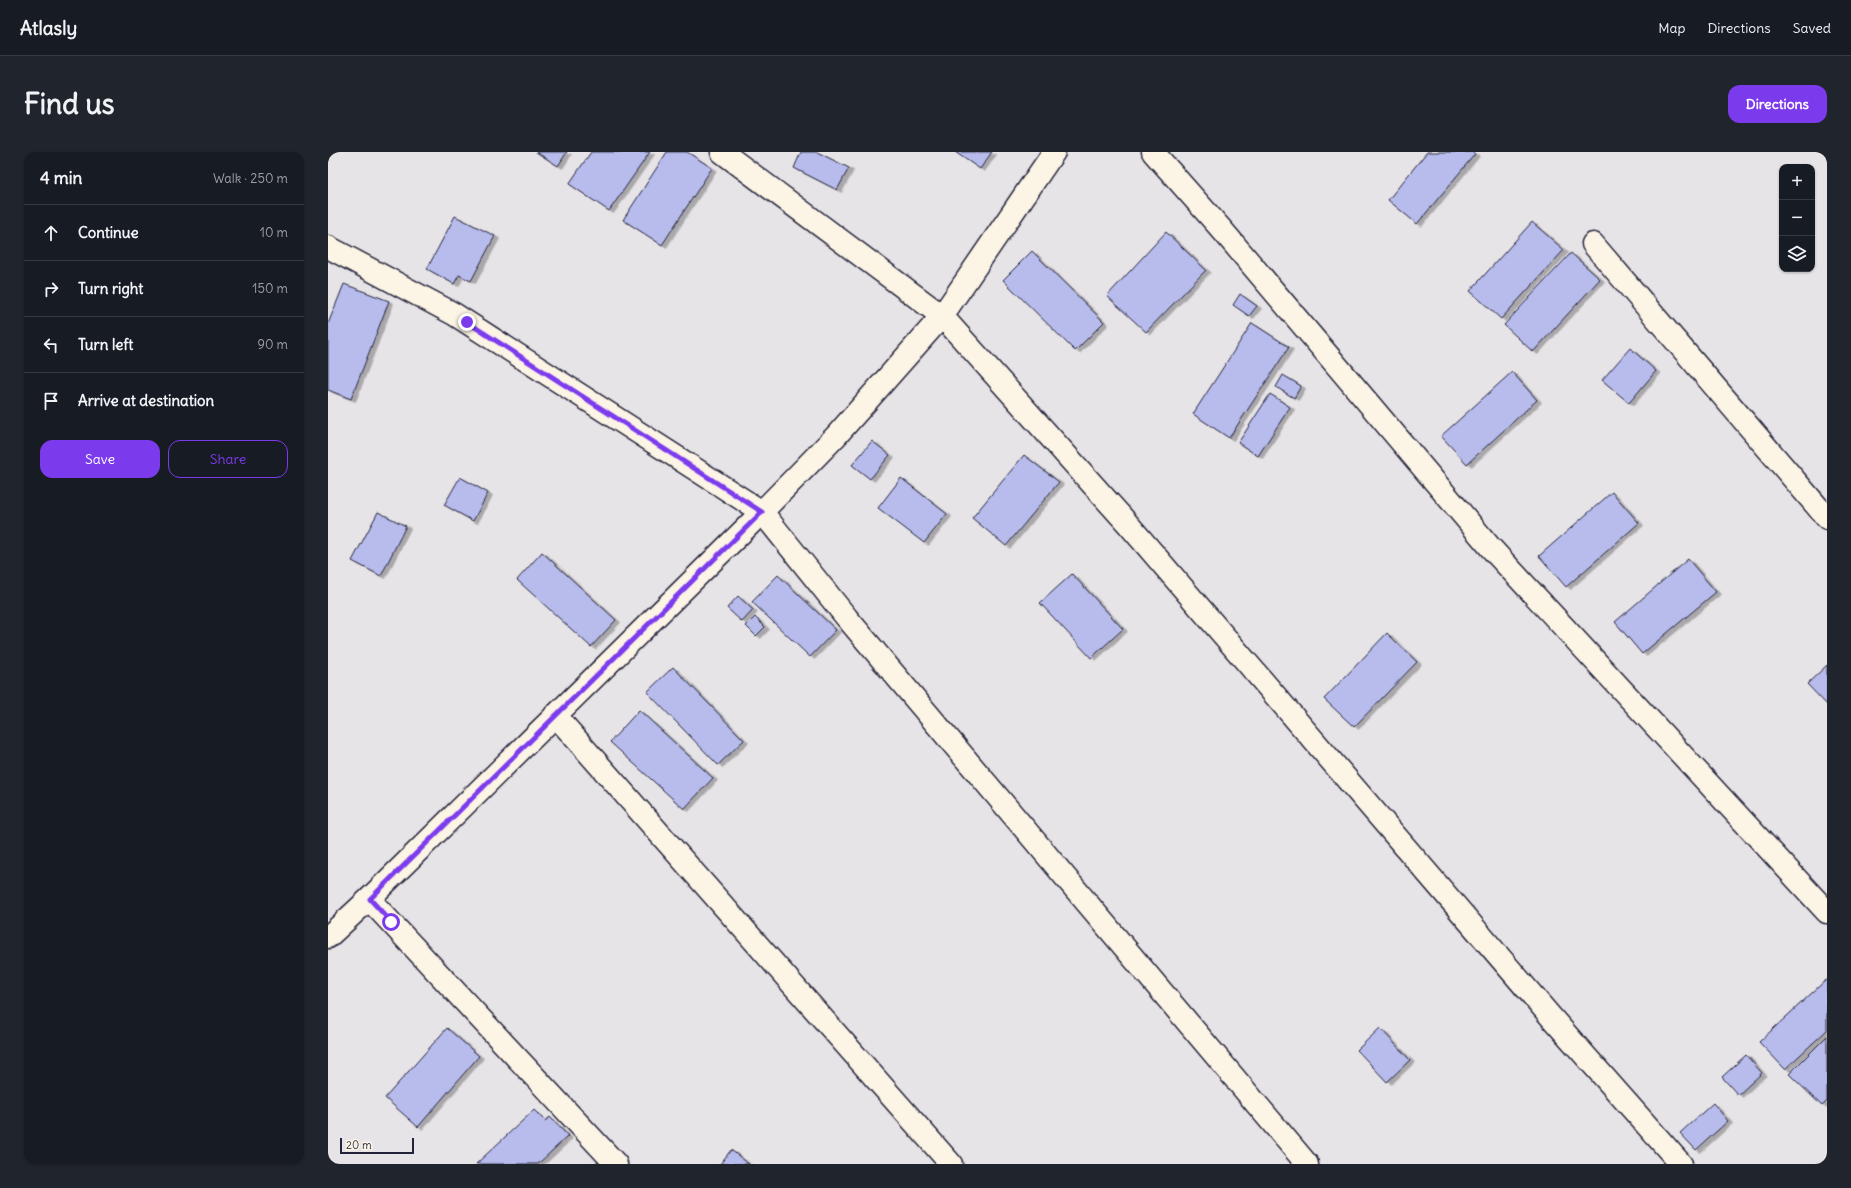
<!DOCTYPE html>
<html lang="en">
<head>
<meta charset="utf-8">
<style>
	:root { --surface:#171b24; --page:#20242c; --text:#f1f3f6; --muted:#9ea1a6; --line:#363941; --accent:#7c3aed }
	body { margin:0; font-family:Delius,sans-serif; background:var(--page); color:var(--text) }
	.controls { position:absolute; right:12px; top:12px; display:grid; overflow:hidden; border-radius:8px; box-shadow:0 1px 3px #0004 }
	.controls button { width:36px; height:36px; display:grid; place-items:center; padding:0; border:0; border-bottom:1px solid var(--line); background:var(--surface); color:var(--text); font:20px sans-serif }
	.scale { position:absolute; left:12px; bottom:10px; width:74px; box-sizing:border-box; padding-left:4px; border:2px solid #22223b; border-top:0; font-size:11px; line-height:14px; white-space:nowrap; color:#22223b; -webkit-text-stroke:3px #fcf5e5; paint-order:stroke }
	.stop { position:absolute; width:12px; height:12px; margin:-9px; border:3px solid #7c3aed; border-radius:50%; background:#fff }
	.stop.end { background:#7c3aed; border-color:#fff; box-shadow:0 1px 4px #0008 }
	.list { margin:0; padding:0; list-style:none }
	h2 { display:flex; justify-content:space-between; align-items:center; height:52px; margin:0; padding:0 16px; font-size:17px }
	h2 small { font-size:13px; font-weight:400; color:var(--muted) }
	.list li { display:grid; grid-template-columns:26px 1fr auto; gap:12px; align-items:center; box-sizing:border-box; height:56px; padding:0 16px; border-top:1px solid var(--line) }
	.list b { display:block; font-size:15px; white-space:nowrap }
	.list em { font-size:13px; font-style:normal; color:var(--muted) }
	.actions { display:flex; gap:8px; padding:12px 16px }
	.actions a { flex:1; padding:9px 0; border:1px solid var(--accent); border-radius:12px; text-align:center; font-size:14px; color:var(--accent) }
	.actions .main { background:var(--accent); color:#fff }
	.icon { flex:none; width:22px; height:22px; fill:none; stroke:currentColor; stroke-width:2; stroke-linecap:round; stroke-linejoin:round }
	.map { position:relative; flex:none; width:1499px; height:1012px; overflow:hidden; border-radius:12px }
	header { display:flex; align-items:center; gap:24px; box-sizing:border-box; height:56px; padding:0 20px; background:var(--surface); border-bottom:1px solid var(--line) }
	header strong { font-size:19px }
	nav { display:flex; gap:22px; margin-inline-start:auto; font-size:14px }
	.intro { display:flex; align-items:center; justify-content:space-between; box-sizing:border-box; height:96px; padding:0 24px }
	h1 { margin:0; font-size:28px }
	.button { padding:10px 18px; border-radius:12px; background:var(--accent); color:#fff; font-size:14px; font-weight:700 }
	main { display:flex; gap:24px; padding:0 24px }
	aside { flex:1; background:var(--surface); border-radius:12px; box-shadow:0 1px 3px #0004 }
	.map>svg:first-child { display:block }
	.building { fill:#b7bced; stroke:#22223b; filter:url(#shadow) }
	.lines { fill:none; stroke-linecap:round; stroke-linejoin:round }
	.street-casing { stroke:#22223b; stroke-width:25 }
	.street { stroke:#fcf5e5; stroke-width:22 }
	.route { stroke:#7c3aed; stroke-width:5 }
</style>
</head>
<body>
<header>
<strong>Atlasly</strong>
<nav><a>Map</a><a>Directions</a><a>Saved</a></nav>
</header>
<div class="intro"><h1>Find us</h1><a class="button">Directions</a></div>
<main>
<aside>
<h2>4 min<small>Walk · 250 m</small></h2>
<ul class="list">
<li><svg class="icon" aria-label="ahead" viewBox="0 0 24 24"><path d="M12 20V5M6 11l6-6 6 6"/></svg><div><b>Continue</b></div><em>10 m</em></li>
<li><svg class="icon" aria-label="right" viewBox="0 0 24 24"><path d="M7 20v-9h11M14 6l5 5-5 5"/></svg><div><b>Turn right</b></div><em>150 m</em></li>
<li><svg class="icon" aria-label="left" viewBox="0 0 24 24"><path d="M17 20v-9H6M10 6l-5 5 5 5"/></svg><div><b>Turn left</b></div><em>90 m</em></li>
<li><svg class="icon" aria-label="arrive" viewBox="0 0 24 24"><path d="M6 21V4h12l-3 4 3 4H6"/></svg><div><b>Arrive at destination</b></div></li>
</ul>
<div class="actions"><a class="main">Save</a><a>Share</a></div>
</aside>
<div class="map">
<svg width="1499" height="1012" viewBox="0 0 1499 1012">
	<defs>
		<filter id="shadow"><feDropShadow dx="4.5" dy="2.5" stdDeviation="0" flood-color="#0004"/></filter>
	</defs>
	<rect width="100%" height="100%" fill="#e7e4e7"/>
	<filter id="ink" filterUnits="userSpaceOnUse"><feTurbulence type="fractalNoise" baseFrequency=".025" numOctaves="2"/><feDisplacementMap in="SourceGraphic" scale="8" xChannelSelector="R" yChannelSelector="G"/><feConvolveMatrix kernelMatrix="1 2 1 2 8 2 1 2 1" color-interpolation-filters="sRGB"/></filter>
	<g filter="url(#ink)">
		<!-- building -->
		<path class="building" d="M208,0H239L230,14Z
			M263,0H322L281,59L241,32Z
			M339,0H359L384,16L334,93L295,68Z
			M473,0H489L521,16L509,38L466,16Z
			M627,0H664L652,17Z
			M1099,0H1145L1147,2L1089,72L1060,48Z
			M127,64L167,84L143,129L131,123L126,132L99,117Z
			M1204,70L1236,98L1173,167L1142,139Z
			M838,80L878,118L818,180L779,144Z
			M704,99L776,170L747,199L675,128Z
			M1243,101L1272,127L1205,200L1176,173Z
			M16,132L61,149L23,247L0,238V172Z
			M912,142L929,154L921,164L905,153Z
			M924,171L961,195L901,286L865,262Z
			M1302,196L1328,219L1301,251L1274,228Z
			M1184,220L1209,248L1139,312L1113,284Z
			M955,223L973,234L966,246L948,235Z
			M942,242L962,255L930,304L910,291Z
			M544,289L562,303L542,327L524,313Z
			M696,303L731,330L678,394L644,366Z
			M132,325L160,341L145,369L116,353Z
			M573,326L619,362L596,391L550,356Z
			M1284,340L1311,371L1238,435L1211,404Z
			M50,360L78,374L53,424L24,409Z
			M214,400L288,468L263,495L189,428Z
			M1360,407L1388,440L1314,502L1287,470Z
			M744,422L795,477L763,506L712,451Z
			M450,423L508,478L482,505L424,450Z
			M410,444L425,458L414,470L399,456Z
			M427,465L437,475L428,484L418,474Z
			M1059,481L1089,510L1026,575L996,547Z
			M1499,513V553L1479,532Z
			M345,515L416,588L390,613L319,540Z
			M311,558L385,626L356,657L282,590Z
			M1499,827V878L1457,917L1431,890Z
			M119,876L151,904L90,975L57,946Z
			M1052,876L1082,908L1059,930L1029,898Z
			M1499,884V949L1494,954L1461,922Z
			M1418,903L1434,921L1410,943L1394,925Z
			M1385,951L1400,969L1368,998L1352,981Z
			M206,958L217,969L222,965L240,984L210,1012H148Z
			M403,998L421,1012H392Z"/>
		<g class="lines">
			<!-- street casing -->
			<g class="street-casing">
				<path id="street" d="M394,0L614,164L800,372L1223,865L1353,1012
					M825,0L895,79L1162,395L1499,760
					M1265,92L1499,366
					M0,95L126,162L434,360L519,466L979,1012
					M227,563L623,1012
					M41,747L288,1012
					M0,785L41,747L421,373L508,284L614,164L726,0"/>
			</g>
			<!-- street -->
			<use href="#street" class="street"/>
		</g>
	</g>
	<g class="lines" filter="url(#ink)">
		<!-- route -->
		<path class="route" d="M63,770L42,747L434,360L139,170"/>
	</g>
</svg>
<div class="controls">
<button>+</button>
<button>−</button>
<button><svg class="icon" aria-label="layers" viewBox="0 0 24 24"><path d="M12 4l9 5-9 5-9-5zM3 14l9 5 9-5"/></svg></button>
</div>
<div class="scale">20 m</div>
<div class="stop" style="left:63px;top:770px"></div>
<div class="stop end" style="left:139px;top:170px"></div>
</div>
</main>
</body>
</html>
